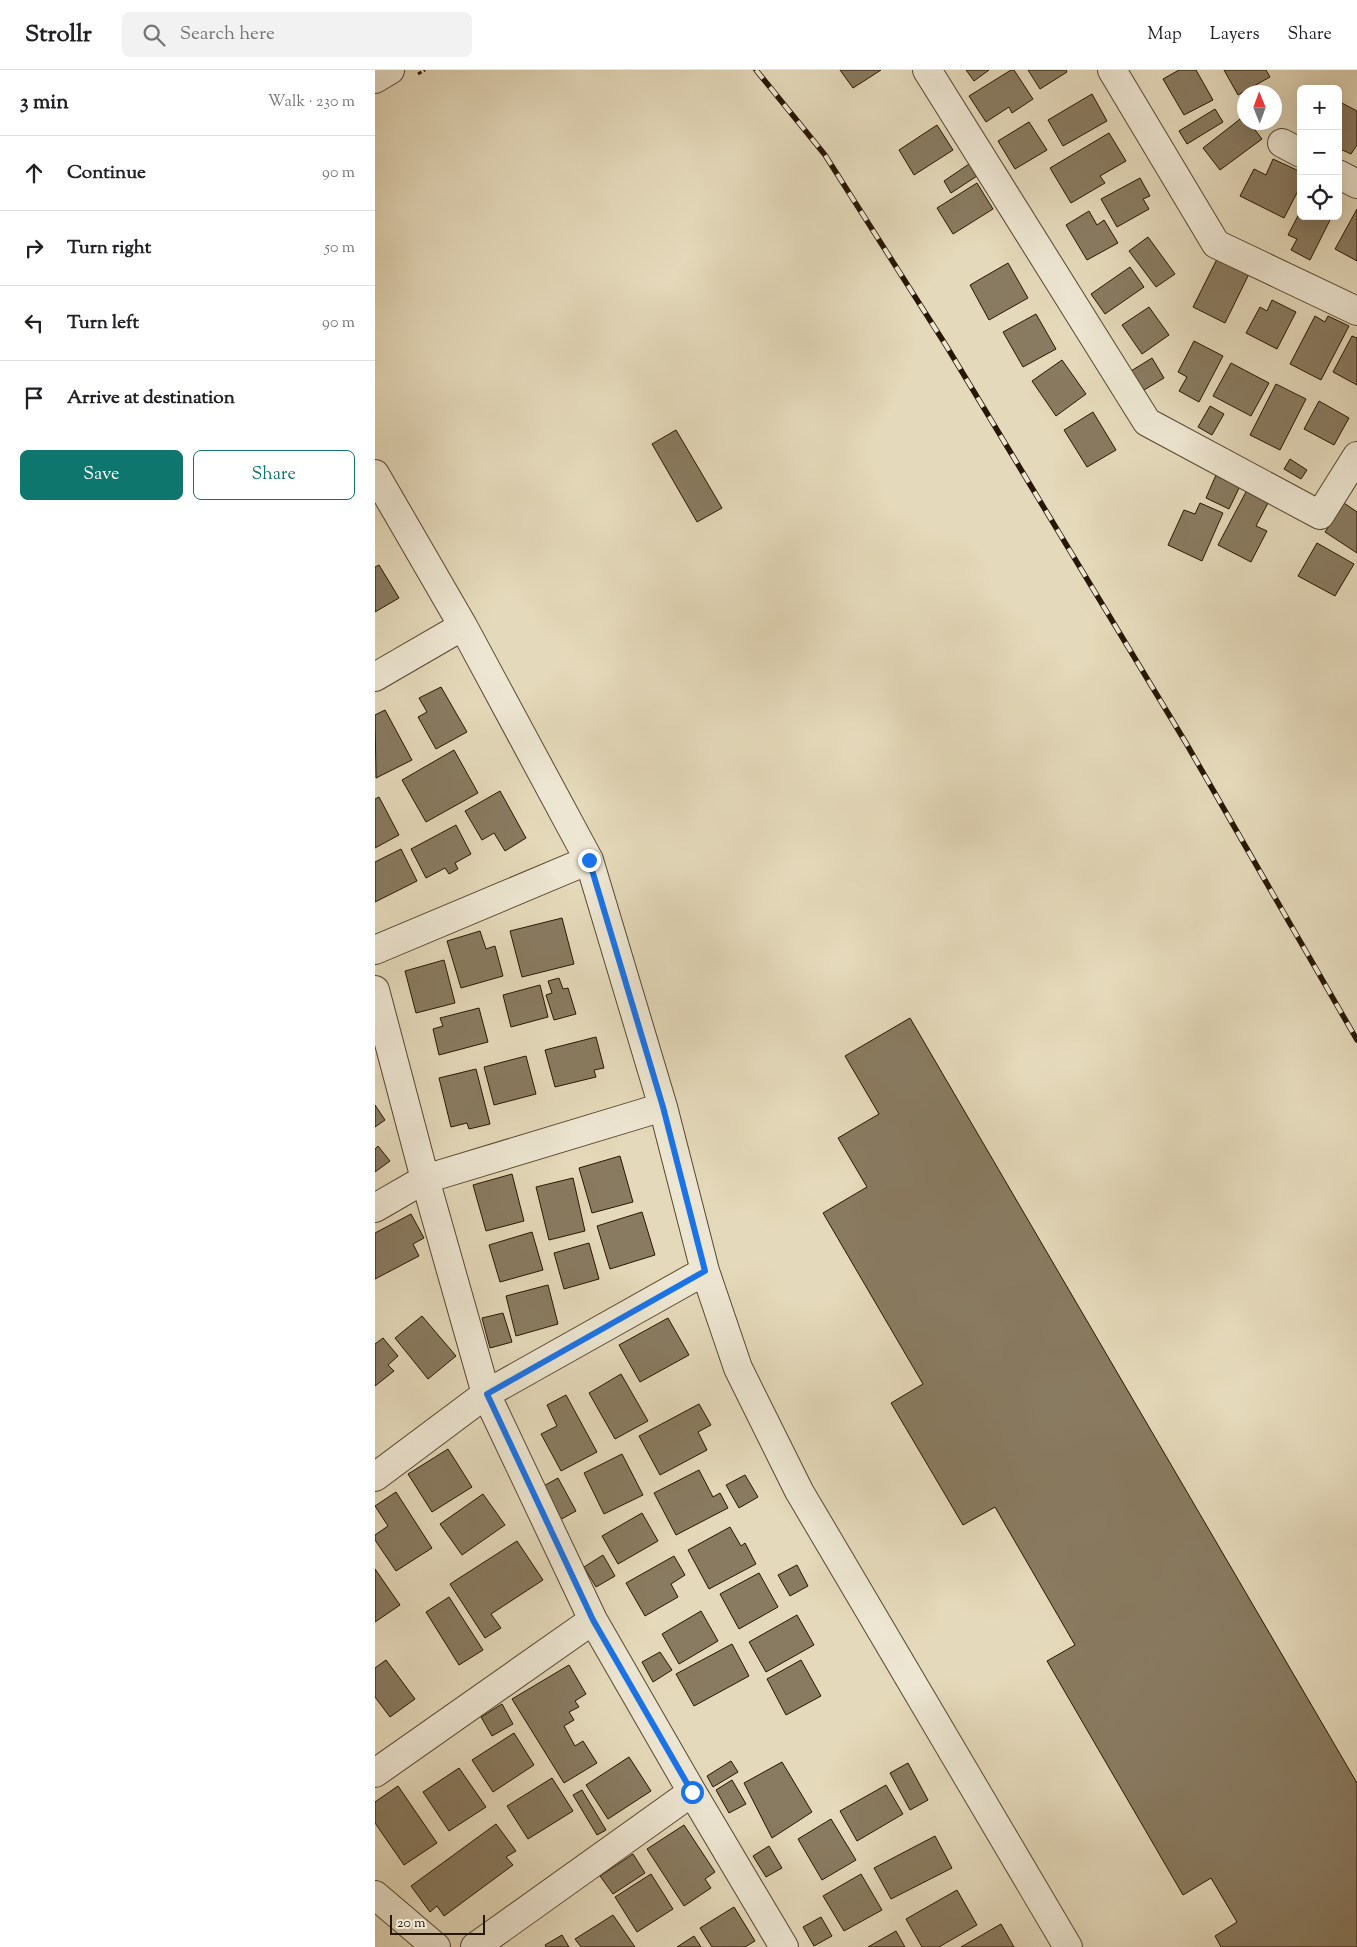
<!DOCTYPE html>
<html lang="en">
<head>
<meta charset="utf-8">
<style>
	:root { --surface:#fff; --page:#f2f2f2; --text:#202124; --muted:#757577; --line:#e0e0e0; --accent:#0f766e }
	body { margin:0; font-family:"Sorts Mill Goudy",serif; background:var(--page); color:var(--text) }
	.controls { position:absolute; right:15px; top:15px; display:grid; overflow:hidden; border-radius:8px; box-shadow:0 5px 20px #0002 }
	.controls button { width:45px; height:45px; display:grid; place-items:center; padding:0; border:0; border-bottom:1px solid var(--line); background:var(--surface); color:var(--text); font:25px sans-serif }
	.compass { position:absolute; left:862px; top:15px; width:45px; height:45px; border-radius:50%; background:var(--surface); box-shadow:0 5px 20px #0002; rotate:359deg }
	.scale { position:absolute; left:15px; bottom:12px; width:95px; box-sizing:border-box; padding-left:5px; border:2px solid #271600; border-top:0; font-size:14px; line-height:18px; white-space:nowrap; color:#271600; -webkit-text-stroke:4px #ede6d2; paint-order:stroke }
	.stop { position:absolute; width:15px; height:15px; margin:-11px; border:4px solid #1a73e8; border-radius:50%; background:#fff }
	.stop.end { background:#1a73e8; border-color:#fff; box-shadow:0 1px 5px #0008 }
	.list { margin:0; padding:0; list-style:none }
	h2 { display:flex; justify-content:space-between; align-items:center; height:65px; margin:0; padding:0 20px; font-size:21px }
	h2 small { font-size:16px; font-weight:400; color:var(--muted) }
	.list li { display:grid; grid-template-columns:32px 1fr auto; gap:15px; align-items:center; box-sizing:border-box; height:75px; padding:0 20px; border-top:1px solid var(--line) }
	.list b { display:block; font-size:19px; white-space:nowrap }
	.list em { font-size:16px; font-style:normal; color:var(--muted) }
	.actions { display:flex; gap:10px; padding:15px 20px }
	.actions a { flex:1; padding:11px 0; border:1px solid var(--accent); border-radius:8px; text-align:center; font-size:18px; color:var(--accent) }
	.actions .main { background:var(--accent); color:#fff }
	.icon { flex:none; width:28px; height:28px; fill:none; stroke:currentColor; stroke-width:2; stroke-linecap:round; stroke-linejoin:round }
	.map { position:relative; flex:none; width:982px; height:1877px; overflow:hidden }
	header { display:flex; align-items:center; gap:30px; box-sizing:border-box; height:70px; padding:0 25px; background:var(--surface); border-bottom:1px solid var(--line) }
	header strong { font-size:24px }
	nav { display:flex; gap:28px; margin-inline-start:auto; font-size:18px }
	.search { width:350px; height:45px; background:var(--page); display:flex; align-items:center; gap:12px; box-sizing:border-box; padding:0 18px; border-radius:8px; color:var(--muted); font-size:19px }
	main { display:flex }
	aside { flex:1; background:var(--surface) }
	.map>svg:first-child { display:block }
	.building { fill:#897b61; stroke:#271600 }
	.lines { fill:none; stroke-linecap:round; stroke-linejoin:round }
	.minor-casing { stroke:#56472e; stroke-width:30 }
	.path { stroke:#271600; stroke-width:3; stroke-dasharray:4 2.5; stroke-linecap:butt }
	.minor { stroke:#ede6d2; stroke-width:28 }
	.rail-casing { stroke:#271600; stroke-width:5.5 }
	.rail { stroke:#ede6d2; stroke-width:4; stroke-dasharray:11; stroke-linecap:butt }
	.route { stroke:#1a73e8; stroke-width:6 }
</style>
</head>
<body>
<header>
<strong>Strollr</strong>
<div class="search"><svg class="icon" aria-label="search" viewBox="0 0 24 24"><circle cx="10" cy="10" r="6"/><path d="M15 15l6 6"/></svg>Search here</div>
<nav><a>Map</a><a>Layers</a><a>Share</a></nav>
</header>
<main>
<aside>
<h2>3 min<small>Walk · 230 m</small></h2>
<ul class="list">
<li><svg class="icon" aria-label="ahead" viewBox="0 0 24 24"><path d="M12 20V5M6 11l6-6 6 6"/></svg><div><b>Continue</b></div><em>90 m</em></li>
<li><svg class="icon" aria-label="right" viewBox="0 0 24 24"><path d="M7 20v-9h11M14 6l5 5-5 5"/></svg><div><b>Turn right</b></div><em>50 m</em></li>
<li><svg class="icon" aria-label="left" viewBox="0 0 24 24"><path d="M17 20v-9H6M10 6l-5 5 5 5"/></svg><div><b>Turn left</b></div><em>90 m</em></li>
<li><svg class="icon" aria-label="arrive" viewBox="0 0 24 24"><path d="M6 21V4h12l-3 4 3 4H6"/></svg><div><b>Arrive at destination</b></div></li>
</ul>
<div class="actions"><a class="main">Save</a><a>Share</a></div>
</aside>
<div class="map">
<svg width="982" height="1877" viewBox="0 0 982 1877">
	<rect width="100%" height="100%" fill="#e4d9ba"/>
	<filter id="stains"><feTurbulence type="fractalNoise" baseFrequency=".004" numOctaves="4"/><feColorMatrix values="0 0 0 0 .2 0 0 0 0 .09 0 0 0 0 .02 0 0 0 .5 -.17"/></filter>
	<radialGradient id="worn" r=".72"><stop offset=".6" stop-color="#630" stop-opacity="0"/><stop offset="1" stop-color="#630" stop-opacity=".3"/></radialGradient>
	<!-- building -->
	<path class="building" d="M465,0H506L478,18Z
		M591,0H614L599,11Z
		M636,0H639L658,29L637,43L634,37L611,52L594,26Z
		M653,0H691L692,2L665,19Z
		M804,0H821L838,30L809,45L788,9Z
		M849,0H891L895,7L863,25Z
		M717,24L732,51L688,76L673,50Z
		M963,31L982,41V75L976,84L963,78Z
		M840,39L848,52L812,74L804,61Z
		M869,46V52H874L887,69L845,100L828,78Z
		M654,52L672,80L640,99L623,71Z
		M562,55L578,80L539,105L524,80Z
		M734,63L751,91L725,106L730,113L696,133L675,98Z
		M898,89L926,102V115L909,148L865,126L879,99L891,105Z
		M594,94L602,106L576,123L569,111Z
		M765,108L775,126L768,129L774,139L742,157L726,129Z
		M602,113L618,139L578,164L562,138Z
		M982,139V191L960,179Z
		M926,140V146H957L935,190L916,180L922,169L913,165Z
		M714,141L722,155L729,150L743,173L712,190L691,155Z
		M773,167L800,204L781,217L754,181Z
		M842,189L874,204L850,253L818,237Z
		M633,193L653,228L614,250L595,215Z
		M755,197L769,217L730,244L716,224Z
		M897,230L921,242L902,279L871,263L885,237L892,241Z
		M774,237L794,265L767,284L747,255Z
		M661,244L681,279L648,297L628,262Z
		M940,246L950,252L953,246L974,256L946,310L915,294Z
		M977,266L982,268V315L958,302Z
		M819,271L848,286L824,332L804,321L812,307L803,302Z
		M777,288L789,308L769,320L756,301Z
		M687,290L711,324L681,346L657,311Z
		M856,293L894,313L876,346L838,326Z
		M901,314L931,329L905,380L875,365Z
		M944,331L974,348L959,375L929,359Z
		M835,336L849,344L837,365L823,357Z
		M718,342L741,380L712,397L689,360Z
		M301,360L347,438L322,452L277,374Z
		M915,389L932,400L926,409L909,399Z
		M841,405L865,416L854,439L831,428Z
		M872,420L894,431L881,456L892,461L876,492L843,475Z
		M825,433L848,443L827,491L793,475L809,440L820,444Z
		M969,433L982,442V483L950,462Z
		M942,473L979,494L960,526L923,506Z
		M4,495L24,528L0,542V497Z
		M66,617L92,662L61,679L43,647L52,642L44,628Z
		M10,640L37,690L1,708L0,645Z
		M79,680L103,723L51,752L27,710Z
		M125,721L151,768L130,781L119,763L107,770L90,741Z
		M4,727L24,765L0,778V729Z
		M81,755L96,784L80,793L83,799L74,804L70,798L51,808L36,779Z
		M26,779L42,811L0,832V792Z
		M187,848L199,894L147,907L135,861Z
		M105,861L111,879L120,876L128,906L86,918L72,871Z
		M69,890L80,933L41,943L30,901Z
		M184,908L188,919L193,918L201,944L179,950L171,925L177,923L173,911Z
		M165,915L173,947L136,957L128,925Z
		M104,938L113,972L64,985L58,959L68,956L65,948Z
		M535,948L982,1713V1877H846L840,1866L862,1852L836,1808L808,1825L672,1591L700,1575L620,1437L588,1455L516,1333L548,1314L448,1143L492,1117L463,1068L504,1044L470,986Z
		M221,967L229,998L219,1000L221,1007L180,1017L170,980Z
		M151,986L161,1024L119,1035L109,997Z
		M101,999L115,1054L94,1059L92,1053L76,1057L64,1008Z
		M0,1035L10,1050L0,1057Z
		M3,1076L15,1091L0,1102V1079Z
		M245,1086L258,1132L217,1143L204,1098Z
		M137,1104L149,1151L111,1161L98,1115Z
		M198,1108L210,1161L174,1170L161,1117Z
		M267,1142L280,1185L235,1199L222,1156Z
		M36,1144L49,1168L38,1174L44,1186L0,1209V1163Z
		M157,1162L168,1200L125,1212L114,1175Z
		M214,1173L224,1209L189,1219L179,1183Z
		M173,1215L183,1254L141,1266L131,1226Z
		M128,1243L137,1272L115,1278L107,1248Z
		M47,1246L81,1286L53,1309L20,1268Z
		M293,1248L314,1285L265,1312L244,1275Z
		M8,1268L23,1286L13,1295L19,1301L0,1316V1274Z
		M246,1304L273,1351L240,1369L214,1323Z
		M191,1325L222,1382L186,1401L166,1364L182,1356L172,1335Z
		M324,1334L336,1355L323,1362L332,1380L285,1405L264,1366Z
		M73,1379L97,1417L57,1442L33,1404Z
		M247,1384L268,1425L229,1444L209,1403Z
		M324,1400L338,1427L345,1423L353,1438L301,1465L279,1423Z
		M370,1405L383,1427L364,1438L351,1415Z
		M183,1408L201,1441L183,1451L165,1418Z
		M21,1422L57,1478L21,1501L0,1470V1465L13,1456L0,1436Z
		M108,1424L130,1455L87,1485L65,1454Z
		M267,1443L283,1471L243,1494L227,1466Z
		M355,1457L366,1476L370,1473L381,1494L334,1519L313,1480Z
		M142,1471L168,1510L116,1544L126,1558L110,1568L75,1514Z
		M228,1485L240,1506L221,1517L209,1497Z
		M299,1486L310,1505L296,1514L303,1527L270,1546L251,1513Z
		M422,1495L433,1516L415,1526L403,1505Z
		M0,1499L25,1535L0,1552Z
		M384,1503L403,1537L364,1559L345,1524Z
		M74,1527L108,1580L84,1595L51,1542Z
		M326,1541L343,1571L304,1594L287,1564Z
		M422,1545L439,1575L391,1602L374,1572Z
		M357,1574L374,1606L319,1636L301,1604Z
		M285,1582L297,1600L278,1612L267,1592Z
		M11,1590L40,1629L15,1647L0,1627V1598Z
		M426,1590L446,1626L411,1645L392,1609Z
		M194,1595L211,1624L200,1631L204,1637L194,1642L199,1650L189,1656L200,1676L208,1671L222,1693L189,1713L137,1629Z
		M127,1634L138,1654L117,1666L106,1647Z
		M139,1663L159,1695L118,1722L97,1690Z
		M254,1687L276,1721L233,1749L211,1715Z
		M356,1691L363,1702L338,1717L332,1706Z
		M407,1692L437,1742L397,1768L369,1713Z
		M533,1693L553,1730L535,1740L515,1703Z
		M84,1698L111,1737L74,1761L48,1722Z
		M177,1708L198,1741L153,1769L132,1736Z
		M357,1710L371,1734L354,1743L341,1720Z
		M511,1715L528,1744L482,1771L465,1741Z
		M23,1716L62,1773L29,1795L0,1753V1732Z
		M207,1720L231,1760L222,1765L198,1725Z
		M456,1749L481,1790L447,1810L423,1769Z
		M121,1754L141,1781L131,1787L138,1795L69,1846L62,1836L55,1842L36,1816Z
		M309,1755L340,1802L330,1809L336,1818L309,1836L272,1779Z
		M560,1766L577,1798L516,1829L499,1798Z
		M394,1776L407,1798L391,1807L378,1786Z
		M258,1784L270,1803L238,1824L225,1806Z
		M276,1804L298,1839L262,1862L240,1827Z
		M486,1804L507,1840L469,1861L448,1826Z
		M582,1820L602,1855L564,1877H547L531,1849Z
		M359,1837L380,1871L370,1877H337L325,1858Z
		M238,1845L260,1877H206L200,1869Z
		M446,1847L457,1866L439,1876L428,1857Z
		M626,1854L639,1877H586Z
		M521,1861L530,1877H493Z
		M187,1865L194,1877H171L170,1875Z
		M319,1866L326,1877H302Z"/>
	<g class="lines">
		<!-- minor casing -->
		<g class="minor-casing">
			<path id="minor" d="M552,0L772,352L945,445L982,386
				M737,0L841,174L982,241
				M0,9L15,0
				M907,73L926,83
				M963,104L982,114
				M0,404L88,556L214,790L288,1037L330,1201L363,1298L424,1421L693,1877
				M0,607L88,556
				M0,880L214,790
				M0,920L50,1109L111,1324L218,1550L317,1722L409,1877
				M0,1138L50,1109L288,1037
				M0,1407L111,1324L330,1201
				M0,1703L218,1550
				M0,1825L61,1877
				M100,1877L317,1722"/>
		</g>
		<!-- path -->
		<path class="path" d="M43,4L50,0"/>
		<!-- minor -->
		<use href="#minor" class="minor"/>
		<!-- rail casing -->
		<g class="rail-casing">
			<path id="rail" d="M381,0L450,85L572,277L811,673L982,970"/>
		</g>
		<!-- rail -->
		<use href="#rail" class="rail"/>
	</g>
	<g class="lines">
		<!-- route -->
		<path class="route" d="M214,790L288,1037L330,1201L112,1324L218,1550L317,1722"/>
	</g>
	<rect width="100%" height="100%" filter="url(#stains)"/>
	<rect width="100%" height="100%" fill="url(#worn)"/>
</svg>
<div class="controls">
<button>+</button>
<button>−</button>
<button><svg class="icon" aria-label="locate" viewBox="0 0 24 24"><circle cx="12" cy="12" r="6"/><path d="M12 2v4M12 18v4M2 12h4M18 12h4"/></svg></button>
</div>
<svg class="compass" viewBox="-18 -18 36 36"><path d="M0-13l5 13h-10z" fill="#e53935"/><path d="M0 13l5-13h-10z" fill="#757577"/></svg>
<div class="scale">20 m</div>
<div class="stop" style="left:317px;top:1722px"></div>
<div class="stop end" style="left:214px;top:790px"></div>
</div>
</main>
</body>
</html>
